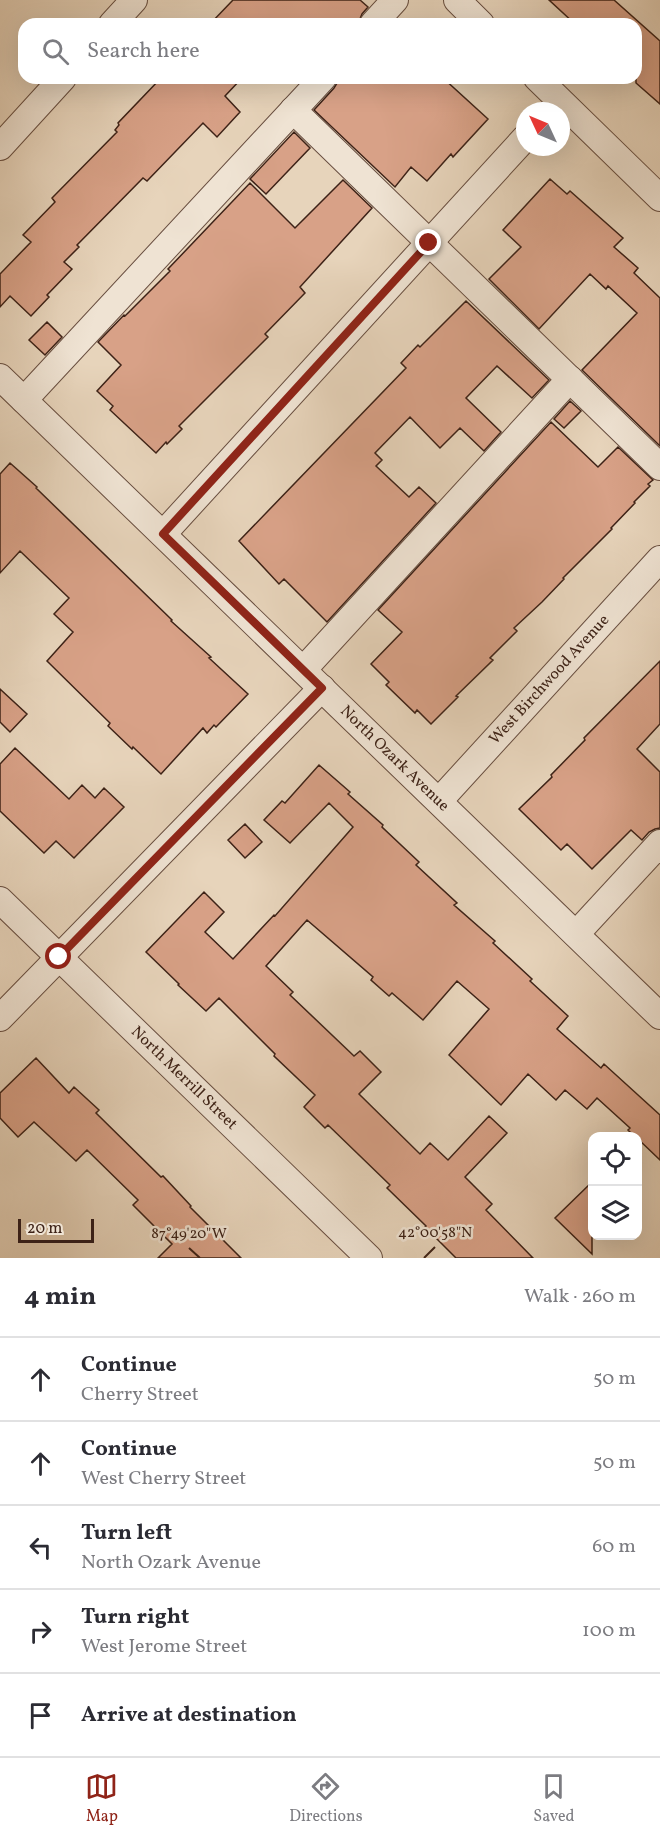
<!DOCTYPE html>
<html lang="en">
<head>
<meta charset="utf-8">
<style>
	:root { --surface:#fff; --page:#f7f7f7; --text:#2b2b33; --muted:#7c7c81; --line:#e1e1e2; --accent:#8f2418 }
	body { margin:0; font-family:Vollkorn,serif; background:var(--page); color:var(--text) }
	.controls { position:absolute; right:18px; bottom:18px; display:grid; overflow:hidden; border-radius:12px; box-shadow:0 6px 24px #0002 }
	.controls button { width:54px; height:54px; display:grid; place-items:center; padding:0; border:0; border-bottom:2px solid var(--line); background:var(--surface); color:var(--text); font:30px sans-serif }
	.compass { position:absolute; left:516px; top:102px; width:54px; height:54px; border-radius:50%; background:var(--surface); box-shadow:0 6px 24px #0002; rotate:314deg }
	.scale { position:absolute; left:18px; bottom:15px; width:76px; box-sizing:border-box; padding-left:6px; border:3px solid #3d2217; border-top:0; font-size:16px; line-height:21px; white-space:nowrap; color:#3d2217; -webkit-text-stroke:4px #efe3d3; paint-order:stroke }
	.stop { position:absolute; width:18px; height:18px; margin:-14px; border:4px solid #8f2418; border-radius:50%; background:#fff }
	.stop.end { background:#8f2418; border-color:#fff; box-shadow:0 2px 6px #0008 }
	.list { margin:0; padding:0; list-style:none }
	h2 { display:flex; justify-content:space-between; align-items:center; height:78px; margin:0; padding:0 24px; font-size:26px }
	h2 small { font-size:20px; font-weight:400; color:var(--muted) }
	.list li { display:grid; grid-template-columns:39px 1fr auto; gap:18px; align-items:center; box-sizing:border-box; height:84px; padding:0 24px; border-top:2px solid var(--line) }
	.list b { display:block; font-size:22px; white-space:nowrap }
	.list p { margin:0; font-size:20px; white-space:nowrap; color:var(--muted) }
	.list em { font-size:20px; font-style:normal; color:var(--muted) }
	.icon { flex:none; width:33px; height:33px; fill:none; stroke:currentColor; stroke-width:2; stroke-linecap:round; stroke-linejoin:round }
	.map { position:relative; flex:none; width:660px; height:1258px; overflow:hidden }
	.search { position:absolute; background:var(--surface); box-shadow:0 6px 24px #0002; left:18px; right:18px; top:18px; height:66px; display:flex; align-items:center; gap:15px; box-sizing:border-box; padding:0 21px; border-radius:18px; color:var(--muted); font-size:22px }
	.sheet { height:498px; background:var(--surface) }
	nav { display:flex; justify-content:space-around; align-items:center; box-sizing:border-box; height:84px; border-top:2px solid var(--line); background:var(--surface); font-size:16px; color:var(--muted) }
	nav a { display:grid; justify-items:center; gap:3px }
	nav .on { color:var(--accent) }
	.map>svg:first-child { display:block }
	.building { fill:#d8a187; stroke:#3d2217; stroke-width:1.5 }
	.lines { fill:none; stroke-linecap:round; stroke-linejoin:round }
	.minor-casing { stroke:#684e40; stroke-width:28 }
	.minor { stroke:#efe3d3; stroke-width:26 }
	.route { stroke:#8f2418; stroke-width:8 }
	.ticks { fill:none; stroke:#3d2217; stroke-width:2 }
	.labels { text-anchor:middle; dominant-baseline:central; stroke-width:5; stroke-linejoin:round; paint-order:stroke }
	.street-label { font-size:16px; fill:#3d2217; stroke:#efe3d3 }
	.ticks-label { font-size:15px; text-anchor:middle; fill:#3d2217; stroke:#efe3d3; stroke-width:5; stroke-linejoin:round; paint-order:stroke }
</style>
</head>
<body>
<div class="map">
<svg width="660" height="1258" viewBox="0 0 660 1258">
	<rect width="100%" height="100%" fill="#e7d4bb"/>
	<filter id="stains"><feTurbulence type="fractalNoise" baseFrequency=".00333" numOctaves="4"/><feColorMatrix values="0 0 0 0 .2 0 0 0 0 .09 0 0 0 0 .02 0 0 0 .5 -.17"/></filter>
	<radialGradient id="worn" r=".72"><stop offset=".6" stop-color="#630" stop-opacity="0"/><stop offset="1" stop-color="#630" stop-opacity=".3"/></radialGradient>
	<!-- building -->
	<path class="building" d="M233,0H360L368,7L362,14L358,24H210Z
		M549,0H614L660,41V104L636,83V24H575Z
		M161,78H242L225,96L240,112L217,137L203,123L147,181L143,178L77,245L79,247L64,262L72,269L47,295L49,297L31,316L10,296L0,307V274L31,242L23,235L55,202L52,198L117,132L115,130L119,125L118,123Z
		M340,78H443L488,119L453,157L451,154L427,181L411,167L395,187L314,110L334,88Z
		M294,132L310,148L266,194L250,179Z
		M550,179L567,194L570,191L623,238L614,247L638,268L634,273L660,298V446L582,370L637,313L608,286L606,289L590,274L539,329L489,279L521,247L503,230Z
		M343,180L372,208L300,287L305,293L265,334L268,337L179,426L182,429L167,444L166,442L156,453L110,410L113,406L97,391L121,365L98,342L124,315L125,316L170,271L168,269L250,183L295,228Z
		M466,301L549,380L532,398L497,366L466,398L501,432L484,451L460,428L440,448L410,417L375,453L382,460L376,466L409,497L419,487L436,503L327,622L284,579L279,584L239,541L406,368L401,363L418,345L420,347Z
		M47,322L62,337L45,355L29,340Z
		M570,401L581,411L564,428L554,419Z
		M551,422L598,467L618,447L653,480L648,484L650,486L634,502L635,503L611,528L612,529L563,578L564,579L542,602L514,628L517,631L490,658L493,660L456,696L458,697L431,724L417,710L415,713L386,685L389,682L371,664L402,632L378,610Z
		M10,463L37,487L36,488L172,620L171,621L211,657L209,658L248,694L216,727L214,725L207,733L203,728L161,774L133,747L132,749L108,726L110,723L47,661L73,632L54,614L69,598L20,551L0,573V474Z
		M660,661V724L637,749L660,772V828L655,829L649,832L642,840L631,830L592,869L567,844L561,850L519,809L552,777L551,775L585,740L584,738Z
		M0,689L27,714L10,732L0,722Z
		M15,748L69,799L82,785L95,798L104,788L124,807L74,858L56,841L44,853L0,811V764Z
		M319,765L350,792L348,794L383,825L382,827L419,862L416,865L457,903L454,905L495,941L493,943L532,979L530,981L568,1016L557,1029L601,1068L604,1064L660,1115V1160L638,1139V1137H635L628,1130L630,1128L597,1098L587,1109L565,1090L556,1100L528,1074L501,1105L449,1055L489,1009L457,981L423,1020L392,993L389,996L371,980L373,977L307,920L266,966L293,992L290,995L354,1056L360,1051L381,1072L359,1094L420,1154L430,1143L448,1160L489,1116L507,1133L465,1177L492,1204L486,1210L533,1258H456L425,1227L426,1226L387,1188L390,1185L328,1125L325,1128L304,1107L315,1095L274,1056L275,1054L219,998L206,1011L178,985L179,984L146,952L204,892L224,912L205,932L233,959L274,915L275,916L353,827L329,803L290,843L264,820L282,801L285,803Z
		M245,824L262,842L245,858L228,840Z
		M36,1058L69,1093L74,1087L99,1110L96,1113L161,1177L163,1176L191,1206L190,1207L241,1258H158L172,1244L133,1205L138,1200L87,1150L76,1161L34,1122L18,1137L0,1118V1093Z
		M592,1182V1254L555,1218Z"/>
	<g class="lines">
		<!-- minor casing -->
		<g class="minor-casing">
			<g id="minor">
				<path d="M457,0L481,24"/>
				<path d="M112,24L134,0"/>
				<path d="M373,24L395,0"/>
				<path d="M537,78L660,198"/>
				<path d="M293,110L660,467"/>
				<path d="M0,147L63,78"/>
				<path id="s1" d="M0,377L660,1016"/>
				<path d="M24,400L323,78"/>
				<path d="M163,534L525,138"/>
				<path d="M303,670L570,379"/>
				<path id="s2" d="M439,801L660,559"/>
				<path id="s3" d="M0,900L369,1258"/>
				<path d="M576,934L660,843"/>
				<path d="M0,1018L322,688"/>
			</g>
		</g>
		<!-- minor -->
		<use href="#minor" class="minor"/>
	</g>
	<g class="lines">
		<!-- route -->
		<path class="route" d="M59,957L322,688L163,534L429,243"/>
	</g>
	<!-- ticks -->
	<path class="ticks" d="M189,1248L200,1258M424,1258L435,1247"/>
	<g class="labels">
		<!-- street labels -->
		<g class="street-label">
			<text stroke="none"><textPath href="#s2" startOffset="164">West Birchwood Avenue</textPath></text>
			<text stroke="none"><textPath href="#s1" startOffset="549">North Ozark Avenue</textPath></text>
			<text stroke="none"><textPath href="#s3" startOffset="256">North Merrill Street</textPath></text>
		</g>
	</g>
	<g class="ticks-label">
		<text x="435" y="1237">42°00'58"N</text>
		<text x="189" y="1238">87°49'20"W</text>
	</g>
	<rect width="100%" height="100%" filter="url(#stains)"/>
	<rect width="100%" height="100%" fill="url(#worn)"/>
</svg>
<div class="controls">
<button><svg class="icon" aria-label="locate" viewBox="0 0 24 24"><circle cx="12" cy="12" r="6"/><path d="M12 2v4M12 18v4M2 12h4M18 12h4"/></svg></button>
<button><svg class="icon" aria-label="layers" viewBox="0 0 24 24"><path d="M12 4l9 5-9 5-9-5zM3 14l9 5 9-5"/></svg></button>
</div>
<svg class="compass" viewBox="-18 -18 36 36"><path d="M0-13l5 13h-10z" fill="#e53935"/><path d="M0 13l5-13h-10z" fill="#7c7c81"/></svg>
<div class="scale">20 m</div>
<div class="stop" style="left:59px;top:957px"></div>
<div class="stop end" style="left:429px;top:243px"></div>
<div class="search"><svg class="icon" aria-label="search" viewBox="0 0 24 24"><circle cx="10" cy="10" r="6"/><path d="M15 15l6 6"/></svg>Search here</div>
</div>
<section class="sheet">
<h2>4 min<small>Walk · 260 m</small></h2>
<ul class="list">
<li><svg class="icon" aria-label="ahead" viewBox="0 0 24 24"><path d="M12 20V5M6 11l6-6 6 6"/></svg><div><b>Continue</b><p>Cherry Street</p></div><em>50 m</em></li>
<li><svg class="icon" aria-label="ahead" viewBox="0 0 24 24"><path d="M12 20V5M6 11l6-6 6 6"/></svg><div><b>Continue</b><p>West Cherry Street</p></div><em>50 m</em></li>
<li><svg class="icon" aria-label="left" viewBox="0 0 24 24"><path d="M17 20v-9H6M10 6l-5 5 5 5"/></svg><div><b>Turn left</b><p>North Ozark Avenue</p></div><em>60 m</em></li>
<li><svg class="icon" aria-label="right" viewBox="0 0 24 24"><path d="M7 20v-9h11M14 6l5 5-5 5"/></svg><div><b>Turn right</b><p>West Jerome Street</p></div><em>100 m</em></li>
<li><svg class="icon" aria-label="arrive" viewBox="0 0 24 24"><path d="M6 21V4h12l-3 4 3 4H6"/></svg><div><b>Arrive at destination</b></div></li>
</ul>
</section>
<nav>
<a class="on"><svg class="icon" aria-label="map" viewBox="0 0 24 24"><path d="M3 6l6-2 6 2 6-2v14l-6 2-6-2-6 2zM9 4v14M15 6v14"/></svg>Map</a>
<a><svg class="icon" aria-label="directions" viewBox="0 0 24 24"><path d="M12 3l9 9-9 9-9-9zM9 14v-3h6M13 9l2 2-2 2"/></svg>Directions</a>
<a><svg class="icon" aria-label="saved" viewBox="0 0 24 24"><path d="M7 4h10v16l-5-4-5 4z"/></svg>Saved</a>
</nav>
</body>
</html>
